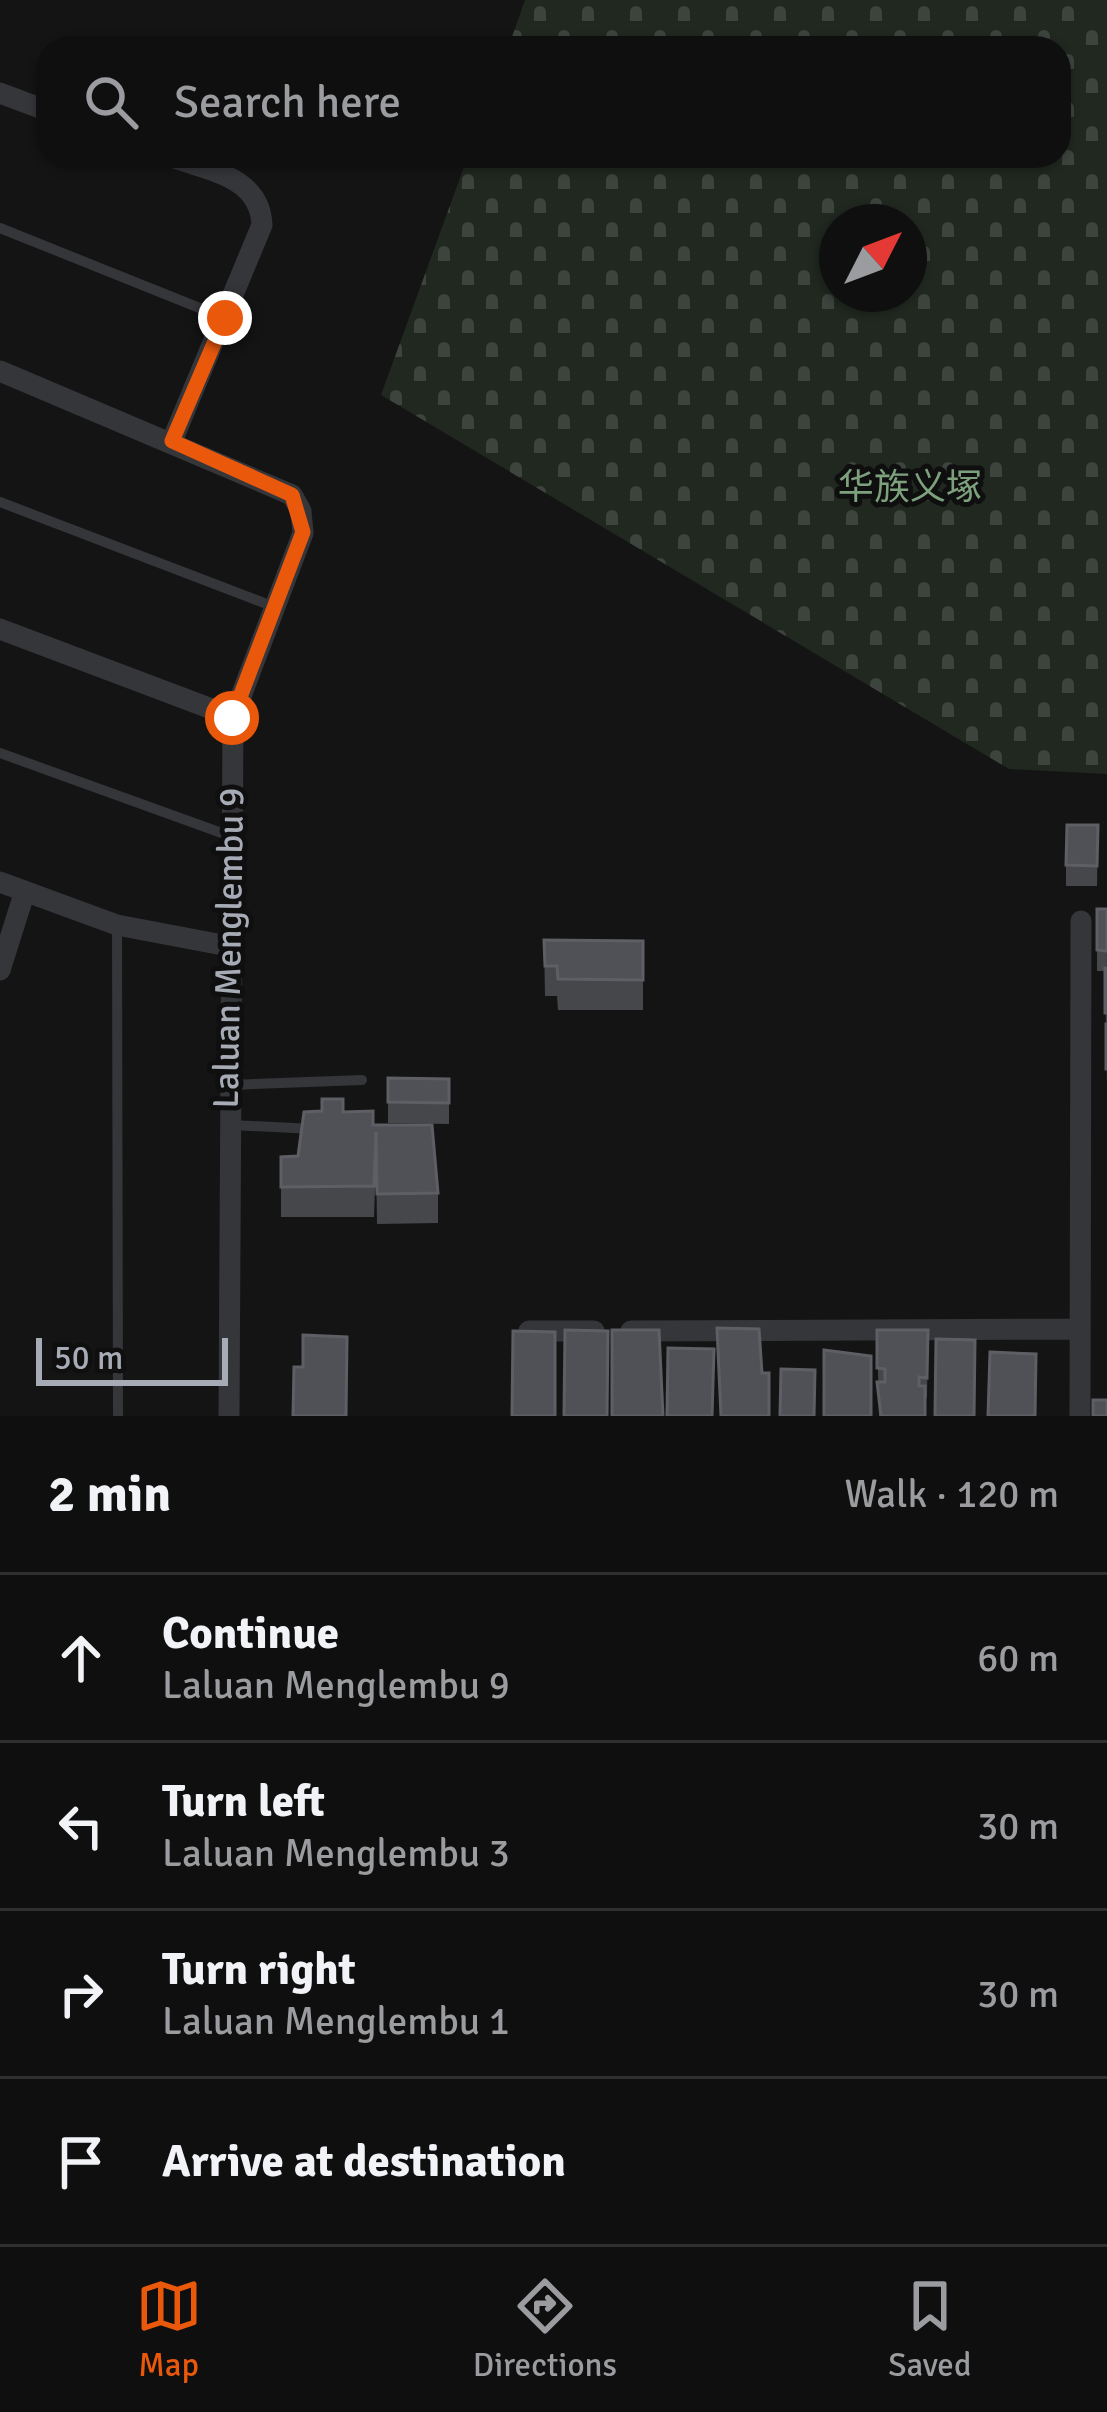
<!DOCTYPE html>
<html lang="en">
<head>
<meta charset="utf-8">
<style>
	:root { --surface:#0f0f10; --page:#181819; --text:#f1f3f6; --muted:#9b9c9f; --line:#2f2f30; --accent:#ea580c }
	body { margin:0; font-family:Signika,"Noto Sans SC",sans-serif; background:var(--page); color:var(--text) }
	.compass { position:absolute; left:819px; top:204px; width:108px; height:108px; border-radius:50%; background:var(--surface); box-shadow:0 3px 9px #0004; rotate:48deg }
	.scale { position:absolute; left:36px; bottom:30px; width:192px; box-sizing:border-box; padding-left:12px; border:6px solid #a6abb5; border-top:0; font-size:33px; line-height:42px; white-space:nowrap; color:#a6abb5; -webkit-text-stroke:9px #0f0f10; paint-order:stroke }
	.stop { position:absolute; width:36px; height:36px; margin:-27px; border:9px solid #ea580c; border-radius:50%; background:#fff }
	.stop.end { background:#ea580c; border-color:#fff; box-shadow:0 3px 12px #0008 }
	.list { margin:0; padding:0; list-style:none }
	h2 { display:flex; justify-content:space-between; align-items:center; height:156px; margin:0; padding:0 48px; font-size:51px }
	h2 small { font-size:39px; font-weight:400; color:var(--muted) }
	.list li { display:grid; grid-template-columns:78px 1fr auto; gap:36px; align-items:center; box-sizing:border-box; height:168px; padding:0 48px; border-top:3px solid var(--line) }
	.list b { display:block; font-size:45px; white-space:nowrap }
	.list p { margin:0; font-size:39px; white-space:nowrap; color:var(--muted) }
	.list em { font-size:39px; font-style:normal; color:var(--muted) }
	.icon { flex:none; width:66px; height:66px; fill:none; stroke:currentColor; stroke-width:2; stroke-linecap:round; stroke-linejoin:round }
	.map { position:relative; flex:none; width:1107px; height:1416px; overflow:hidden }
	.search { position:absolute; background:var(--surface); box-shadow:0 3px 9px #0004; left:36px; right:36px; top:36px; height:132px; display:flex; align-items:center; gap:30px; box-sizing:border-box; padding:0 42px; border-radius:36px; color:var(--muted); font-size:45px }
	.sheet { height:828px; background:var(--surface) }
	nav { display:flex; justify-content:space-around; align-items:center; box-sizing:border-box; height:168px; border-top:3px solid var(--line); background:var(--surface); font-size:33px; color:var(--muted) }
	nav a { display:grid; justify-items:center; gap:6px }
	nav .on { color:var(--accent) }
	.map>svg:first-child { display:block }
	.cemetery { fill:url(#cemetery-stones); fill-rule:evenodd }
	.lines { fill:none; stroke-linecap:round; stroke-linejoin:round }
	.service { stroke:#35363a; stroke-width:10 }
	.minor { stroke:#35363a; stroke-width:21 }
	.wall { fill:#45474a }
	.building { fill:#505156; stroke:#5d5f64; stroke-width:3 }
	.route { stroke:#ea580c; stroke-width:15 }
	.labels { text-anchor:middle; dominant-baseline:central; stroke-width:10; stroke-linejoin:round; paint-order:stroke }
	.park-label { font-size:36px; fill:#7da07d; stroke:#0f0f10 }
	.street-label { font-size:36px; fill:#a6abb5; stroke:#0f0f10 }
</style>
</head>
<body>
<div class="map">
<svg width="1107" height="1416" viewBox="0 0 1107 1416">
	<defs>
		<pattern id="cemetery-stones" width="16" height="16" patternUnits="userSpaceOnUse" patternTransform="scale(3)"><rect width="16" height="16" fill="#202820"/><path d="M2 7V4a2 2 0 0 1 4 0v3zM10 15v-3a2 2 0 0 1 4 0v3z" fill="#3d443e"/></pattern>
	</defs>
	<rect width="100%" height="100%" fill="#141415"/>
	<!-- cemetery -->
	<path class="cemetery" d="M525,0H1107V774L1009,769L381,395L468,156H1059V48H508ZM837,222H909V294H837Z"/>
	<g class="lines">
		<!-- service -->
		<path class="service" d="M0,228L222,317
			M0,502L277,608
			M0,753L230,836
			M117,925L118,1416
			M230,1085L362,1080
			M231,1125L314,1129"/>
		<!-- minor -->
		<path class="minor" d="M0,93L48,111
			M169,156C209,171 260,176 262,225L172,441
			M0,371L292,495L301,511L303,533L233,717L229,1416
			M0,629L233,717
			M0,882L117,925L228,946
			M0,970L25,891
			M529,1331H594
			M631,1331L1080,1329
			M1080,1416L1081,921"/>
	</g>
	<!-- wall -->
	<path class="wall" d="M1098,825L1097,886H1066V865Z
		M1097,909H1107V1089L1105,971H1097Z
		M544,940L643,941V1010H558L557,996H545Z
		M388,1078L449,1079V1124L388,1123Z
		M343,1112L373,1125L438,1193V1223L377,1224L376,1162L374,1217H281V1157L298,1156Z
		M877,1330H928L927,1398H925V1416H879Z"/>
	<!-- building -->
	<path class="building" d="M1067,825H1098L1097,866L1066,865Z
		M1097,909H1107V951L1097,950Z
		M544,940L643,941V980L558,979L557,966H545Z
		M1105,968H1107V1013H1105Z
		M1106,1024H1107V1069H1106Z
		M388,1078L449,1079V1103L388,1102Z
		M322,1099H343V1112L373,1111V1125H432L438,1193L377,1194L376,1132L374,1186L281,1187V1157L298,1156L304,1112L322,1111Z
		M717,1328L759,1329L762,1373H769V1416H721Z
		M565,1330L608,1331L607,1416H564Z
		M612,1330H659L663,1416H612Z
		M877,1330H928L927,1378L919,1377V1386H925V1416H881L877,1382H885V1369L877,1368Z
		M513,1331L555,1332V1416H512Z
		M303,1335L347,1337L346,1416H293L294,1367H303Z
		M936,1339L975,1340L974,1416H935Z
		M668,1348L714,1349L712,1416H667Z
		M824,1350L871,1356V1416H824Z
		M990,1352L1036,1354L1035,1416H988Z
		M781,1369L815,1370L814,1416H780Z
		M1093,1400H1107V1416H1093Z"/>
	<g class="lines">
		<!-- route -->
		<path class="route" d="M225,318L172,441L292,495L303,532L232,718"/>
	</g>
	<g class="labels">
		<!-- park labels -->
		<g class="park-label">
			<text x="910" y="487">华族义塚</text>
		</g>
		<!-- street labels -->
		<g class="street-label">
			<text transform="translate(229 948) rotate(-89)">Laluan Menglembu 9</text>
		</g>
	</g>
</svg>
<svg class="compass" viewBox="-18 -18 36 36"><path d="M0-13l5 13h-10z" fill="#e53935"/><path d="M0 13l5-13h-10z" fill="#9b9c9f"/></svg>
<div class="scale">50 m</div>
<div class="stop" style="left:232px;top:718px"></div>
<div class="stop end" style="left:225px;top:318px"></div>
<div class="search"><svg class="icon" aria-label="search" viewBox="0 0 24 24"><circle cx="10" cy="10" r="6"/><path d="M15 15l6 6"/></svg>Search here</div>
</div>
<section class="sheet">
<h2>2 min<small>Walk · 120 m</small></h2>
<ul class="list">
<li><svg class="icon" aria-label="ahead" viewBox="0 0 24 24"><path d="M12 20V5M6 11l6-6 6 6"/></svg><div><b>Continue</b><p>Laluan Menglembu 9</p></div><em>60 m</em></li>
<li><svg class="icon" aria-label="left" viewBox="0 0 24 24"><path d="M17 20v-9H6M10 6l-5 5 5 5"/></svg><div><b>Turn left</b><p>Laluan Menglembu 3</p></div><em>30 m</em></li>
<li><svg class="icon" aria-label="right" viewBox="0 0 24 24"><path d="M7 20v-9h11M14 6l5 5-5 5"/></svg><div><b>Turn right</b><p>Laluan Menglembu 1</p></div><em>30 m</em></li>
<li><svg class="icon" aria-label="arrive" viewBox="0 0 24 24"><path d="M6 21V4h12l-3 4 3 4H6"/></svg><div><b>Arrive at destination</b></div></li>
</ul>
</section>
<nav>
<a class="on"><svg class="icon" aria-label="map" viewBox="0 0 24 24"><path d="M3 6l6-2 6 2 6-2v14l-6 2-6-2-6 2zM9 4v14M15 6v14"/></svg>Map</a>
<a><svg class="icon" aria-label="directions" viewBox="0 0 24 24"><path d="M12 3l9 9-9 9-9-9zM9 14v-3h6M13 9l2 2-2 2"/></svg>Directions</a>
<a><svg class="icon" aria-label="saved" viewBox="0 0 24 24"><path d="M7 4h10v16l-5-4-5 4z"/></svg>Saved</a>
</nav>
</body>
</html>
